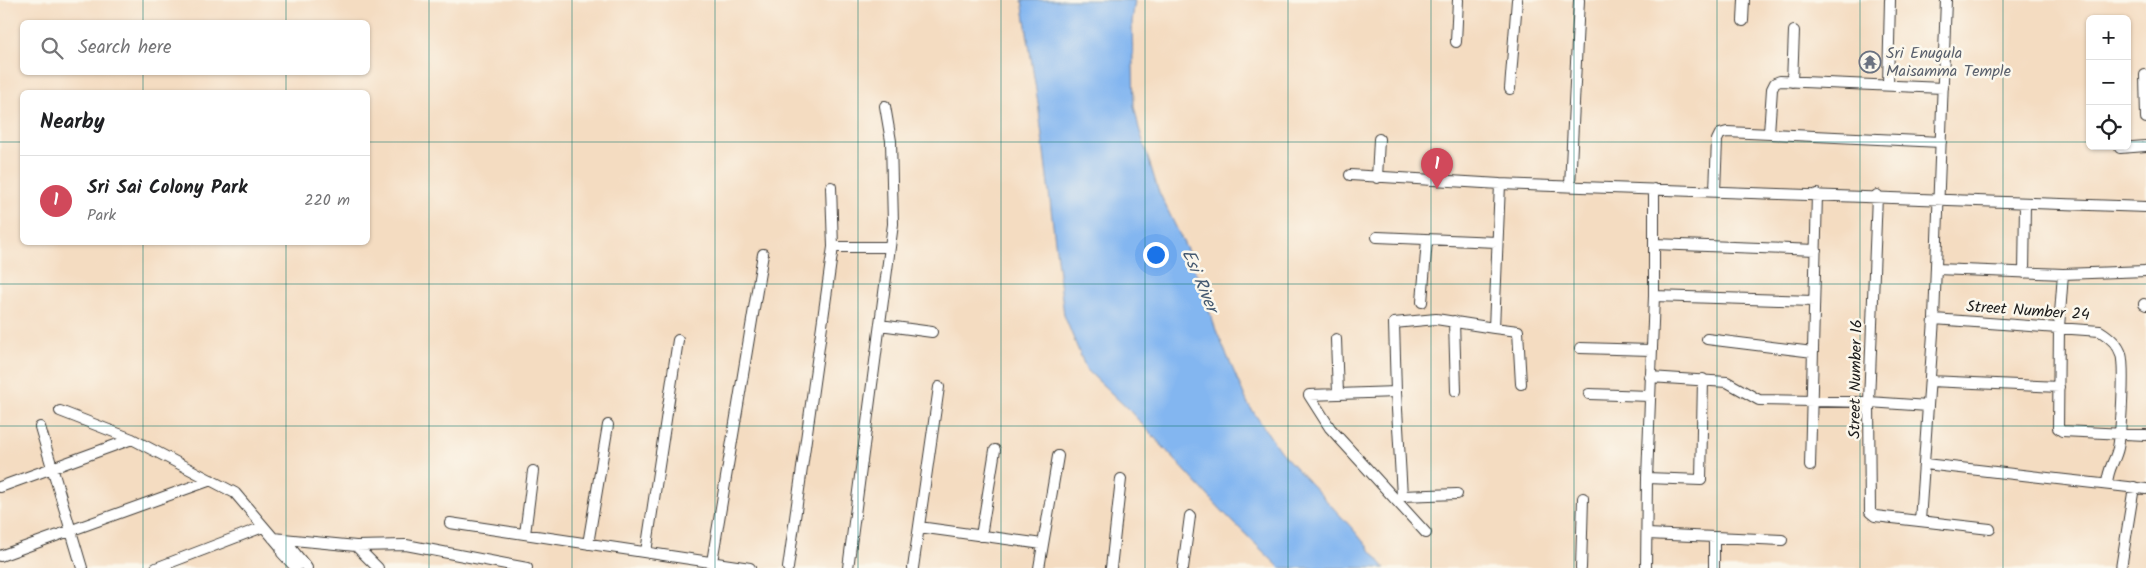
<!DOCTYPE html>
<html lang="en">
<head>
<meta charset="utf-8">
<style>
	:root { --surface:#fff; --page:#f2f2f2; --text:#202124; --muted:#757577; --line:#e0e0e0; --accent:#d1495b }
	body { margin:0; font-family:Kalam,sans-serif; background:var(--page); color:var(--text) }
	.controls { position:absolute; right:15px; top:15px; display:grid; overflow:hidden; border-radius:8px; box-shadow:0 1px 4px #0004 }
	.controls button { width:45px; height:45px; display:grid; place-items:center; padding:0; border:0; border-bottom:1px solid var(--line); background:var(--surface); color:var(--text); font:25px sans-serif }
	.you { position:absolute; left:1155px; top:254px; width:18px; height:18px; margin:-12px; border:4px solid #fff; border-radius:50%; background:#1a73e8; box-shadow:0 0 0 8px #1a73e833 }
	.badge { display:grid; place-items:center; width:32px; height:32px; border-radius:50%; background:var(--accent); color:#fff; font-size:16px; font-weight:700 }
	.pin { position:absolute; translate:-50% -41px; filter:drop-shadow(0 1px 2px #0008) }
	.pin::after { content:''; position:absolute; top:26px; width:18px; height:15px; background:inherit; clip-path:polygon(0 0,100% 0,50% 100%) }
	.list { margin:0; padding:0; list-style:none }
	h2 { display:flex; justify-content:space-between; align-items:center; height:65px; margin:0; padding:0 20px; font-size:21px }
	h2 small { font-size:16px; font-weight:400; color:var(--muted) }
	.list li { display:grid; grid-template-columns:32px 1fr auto; gap:15px; align-items:center; box-sizing:border-box; height:90px; padding:0 20px; border-top:1px solid var(--line) }
	.list b { display:block; font-size:19px; white-space:nowrap }
	.list p { margin:0; font-size:16px; white-space:nowrap; color:var(--muted) }
	.list em { font-size:16px; font-style:normal; color:var(--muted) }
	.icon { flex:none; width:28px; height:28px; fill:none; stroke:currentColor; stroke-width:2; stroke-linecap:round; stroke-linejoin:round }
	.map { position:relative; flex:none; width:2146px; height:568px; overflow:hidden }
	.search { position:absolute; background:var(--surface); box-shadow:0 1px 4px #0004; left:20px; top:20px; width:350px; height:55px; display:flex; align-items:center; gap:12px; box-sizing:border-box; padding:0 18px; border-radius:8px; color:var(--muted); font-size:19px }
	.panel { position:absolute; background:var(--surface); box-shadow:0 1px 4px #0004; left:20px; top:90px; width:350px; height:155px; border-radius:8px }
	.map>svg:first-child { display:block }
	.water { fill:#83b6f0; stroke:#506986 }
	.lines { fill:none; stroke-linecap:round; stroke-linejoin:round }
	.street-casing { stroke:#3c3935; stroke-width:12 }
	.street { stroke:#fff; stroke-width:10 }
	.grid { fill:none; stroke:#0f766e; stroke-width:1; stroke-opacity:0.55 }
	.labels { text-anchor:middle; dominant-baseline:central; stroke-width:5; stroke-linejoin:round; paint-order:stroke }
	.worship-label { font-size:16px; fill:#5b616d; stroke:#fbf7ec; text-anchor:start }
	.street-label { font-size:16px; fill:#1c1c1c; stroke:#fbf7ec }
	.water-label { font-size:18px; font-style:italic; fill:#455a71; stroke:#fbf7ec }
</style>
</head>
<body>
<div class="map">
<svg width="2146" height="568" viewBox="0 0 2146 568">
	<rect width="100%" height="100%" fill="#fbf7ec"/>
	<filter id="ink" filterUnits="userSpaceOnUse"><feTurbulence type="fractalNoise" baseFrequency=".02" numOctaves="2"/><feDisplacementMap in="SourceGraphic" scale="10" xChannelSelector="R" yChannelSelector="G"/><feConvolveMatrix kernelMatrix="1 2 1 2 8 2 1 2 1" color-interpolation-filters="sRGB"/></filter>
	<filter id="wash" filterUnits="userSpaceOnUse"><feTurbulence type="fractalNoise" baseFrequency=".0096" numOctaves="4" result="noise"/><feDisplacementMap in="SourceGraphic" scale="20" xChannelSelector="R" yChannelSelector="G"/><feGaussianBlur stdDeviation="1.12" result="paint"/><feColorMatrix in="noise" values="0 0 0 0 0 0 0 0 0 0 0 0 0 0 0 0 0 1.4 0 .05"/><feComposite in="paint" operator="in"/></filter>
	<g filter="url(#wash)">
		<rect width="100%" height="100%" fill="#f4dcc1"/>
		<!-- water -->
		<path class="water" d="M1022,0H1135L1132,22L1134,106L1139,128L1158,190L1191,258L1216,330L1248,404L1280,451L1352,528L1385,568H1280L1225,514L1129,410L1086,369L1064,315L1038,103Z"/>
	</g>
	<g filter="url(#ink)">
		<g class="lines">
			<!-- street casing -->
			<g class="street-casing">
				<path id="street" d="M1743,21L1744,0
					M1456,42L1458,0
					M2145,75L2146,118
					M1792,82L1794,31
					M1888,85L1890,0
					M1510,89L1517,0
					M1769,133L1772,89L1775,83L1780,81L1943,88
					M2120,148L2146,146
					M1350,175L1500,184L2146,207
					M1377,178L1379,139
					M1570,186L1579,0
					M1715,191L1717,140L1720,134L1727,132L1941,142
					M1877,195L1869,402L1870,512L1875,516L1990,529
					M1377,237L1497,242
					M1654,244L1816,250
					M833,247H890
					M1936,269L2063,274L2146,271
					M2024,273L2025,204
					M2063,274L2059,327L2058,428L2062,431L2146,435
					M1654,296L1814,301
					M1422,302L1427,240
					M2144,304L2146,305
					M1934,319L2100,331C2108,336 2118,344 2121,354C2125,368 2121,432 2118,448C2115,462 2108,467 2107,484
					M1454,321L1456,391
					M880,325L932,332
					M1494,328L1518,331L1521,384
					M1336,339L1338,394
					M1707,339L1813,352
					M1580,348L1651,350
					M1650,377L1727,382L1759,400L1869,402L1928,406
					M1930,381L2059,387
					M1396,392L1309,395L1330,428L1426,533
					M1589,394L1650,396
					M60,411L132,439L235,493L281,547
					M40,427L82,568
					M1925,464L2146,489
					M1810,466L1817,194
					M1647,478L1701,480L1703,379
					M0,487L132,439
					M1402,496L1396,392L1394,323L1436,319L1494,328L1500,184
					M1397,500L1402,496L1457,494
					M1920,521L1934,319L1946,0
					M450,523L750,568
					M919,527L1042,544
					M525,534L533,471
					M1647,534L1782,540
					M981,536L995,450
					M273,538L356,546L406,545L527,568
					M588,544L608,425
					M356,546L378,568
					M646,552L678,340
					M0,556L211,480
					M712,562L763,254
					M156,568L263,527
					M296,568L282,553L281,547L291,548L307,568
					M788,568L833,247L831,187
					M848,568L893,224L891,141L885,106
					M913,568L939,387
					M1039,568L1058,456
					M1111,568L1121,479
					M1183,568L1190,516
					M1581,568L1583,498
					M1646,568L1647,478L1654,296V189
					M1714,568V537
					M2121,568L2134,487"/>
			</g>
			<!-- street -->
			<use href="#street" class="street"/>
		</g>
	</g>
	<!-- grid -->
	<path class="grid" d="M143,0V22M286,0V22M429,0V568M572,0V568M715,0V568M858,0V568M1001,0V568M1145,0V568M1288,0V568M1431,0V568M1574,0V568M1717,0V568M1860,0V568M2003,0V568M143,72V92M286,72V92M0,142H22M368,142H2090M2127,142H2146M143,242V568M286,242V568M0,284H2146M0,426H2146"/>
	<!-- icons -->
	<defs>
		<g id="temple-ring" transform="scale(1.125)"><circle r="9.5" fill="#fbf7ec" stroke="#6b7280" stroke-width="1.5"/><path d="M0-6L5-2H3V0L6.5 2.5H4V6H1.5V3h-3V6H-4V2.5H-6.5L-3 0V-2H-5Z" fill="#6b7280"/></g>
	</defs>
	<g fill-rule="evenodd">
		<use href="#temple-ring" x="1870" y="62"/>
	</g>
	<g class="labels">
		<!-- worship labels -->
		<g class="worship-label">
			<text x="1886" y="53">Sri Enugula<tspan x="1886" dy="18">Maisamma Temple</tspan></text>
		</g>
		<!-- street labels -->
		<g class="street-label">
			<text transform="translate(2028 311) rotate(4)">Street Number 24</text>
			<text transform="translate(1856 379) rotate(-89)">Street Number 16</text>
		</g>
		<!-- water labels -->
		<g class="water-label">
			<text transform="translate(1199 281) rotate(67)">Esi River</text>
		</g>
	</g>
</svg>
<div class="controls">
<button>+</button>
<button>−</button>
<button><svg class="icon" aria-label="locate" viewBox="0 0 24 24"><circle cx="12" cy="12" r="6"/><path d="M12 2v4M12 18v4M2 12h4M18 12h4"/></svg></button>
</div>
<div class="you"></div>
<div class="pin badge" style="left:1437px;top:189px">1</div>
<div class="search"><svg class="icon" aria-label="search" viewBox="0 0 24 24"><circle cx="10" cy="10" r="6"/><path d="M15 15l6 6"/></svg>Search here</div>
<section class="panel">
<h2>Nearby<small></small></h2>
<ul class="list">
<li><span class="badge">1</span><div><b>Sri Sai Colony Park</b><p>Park</p></div><em>220 m</em></li>
</ul>
</section>
</div>
</body>
</html>
